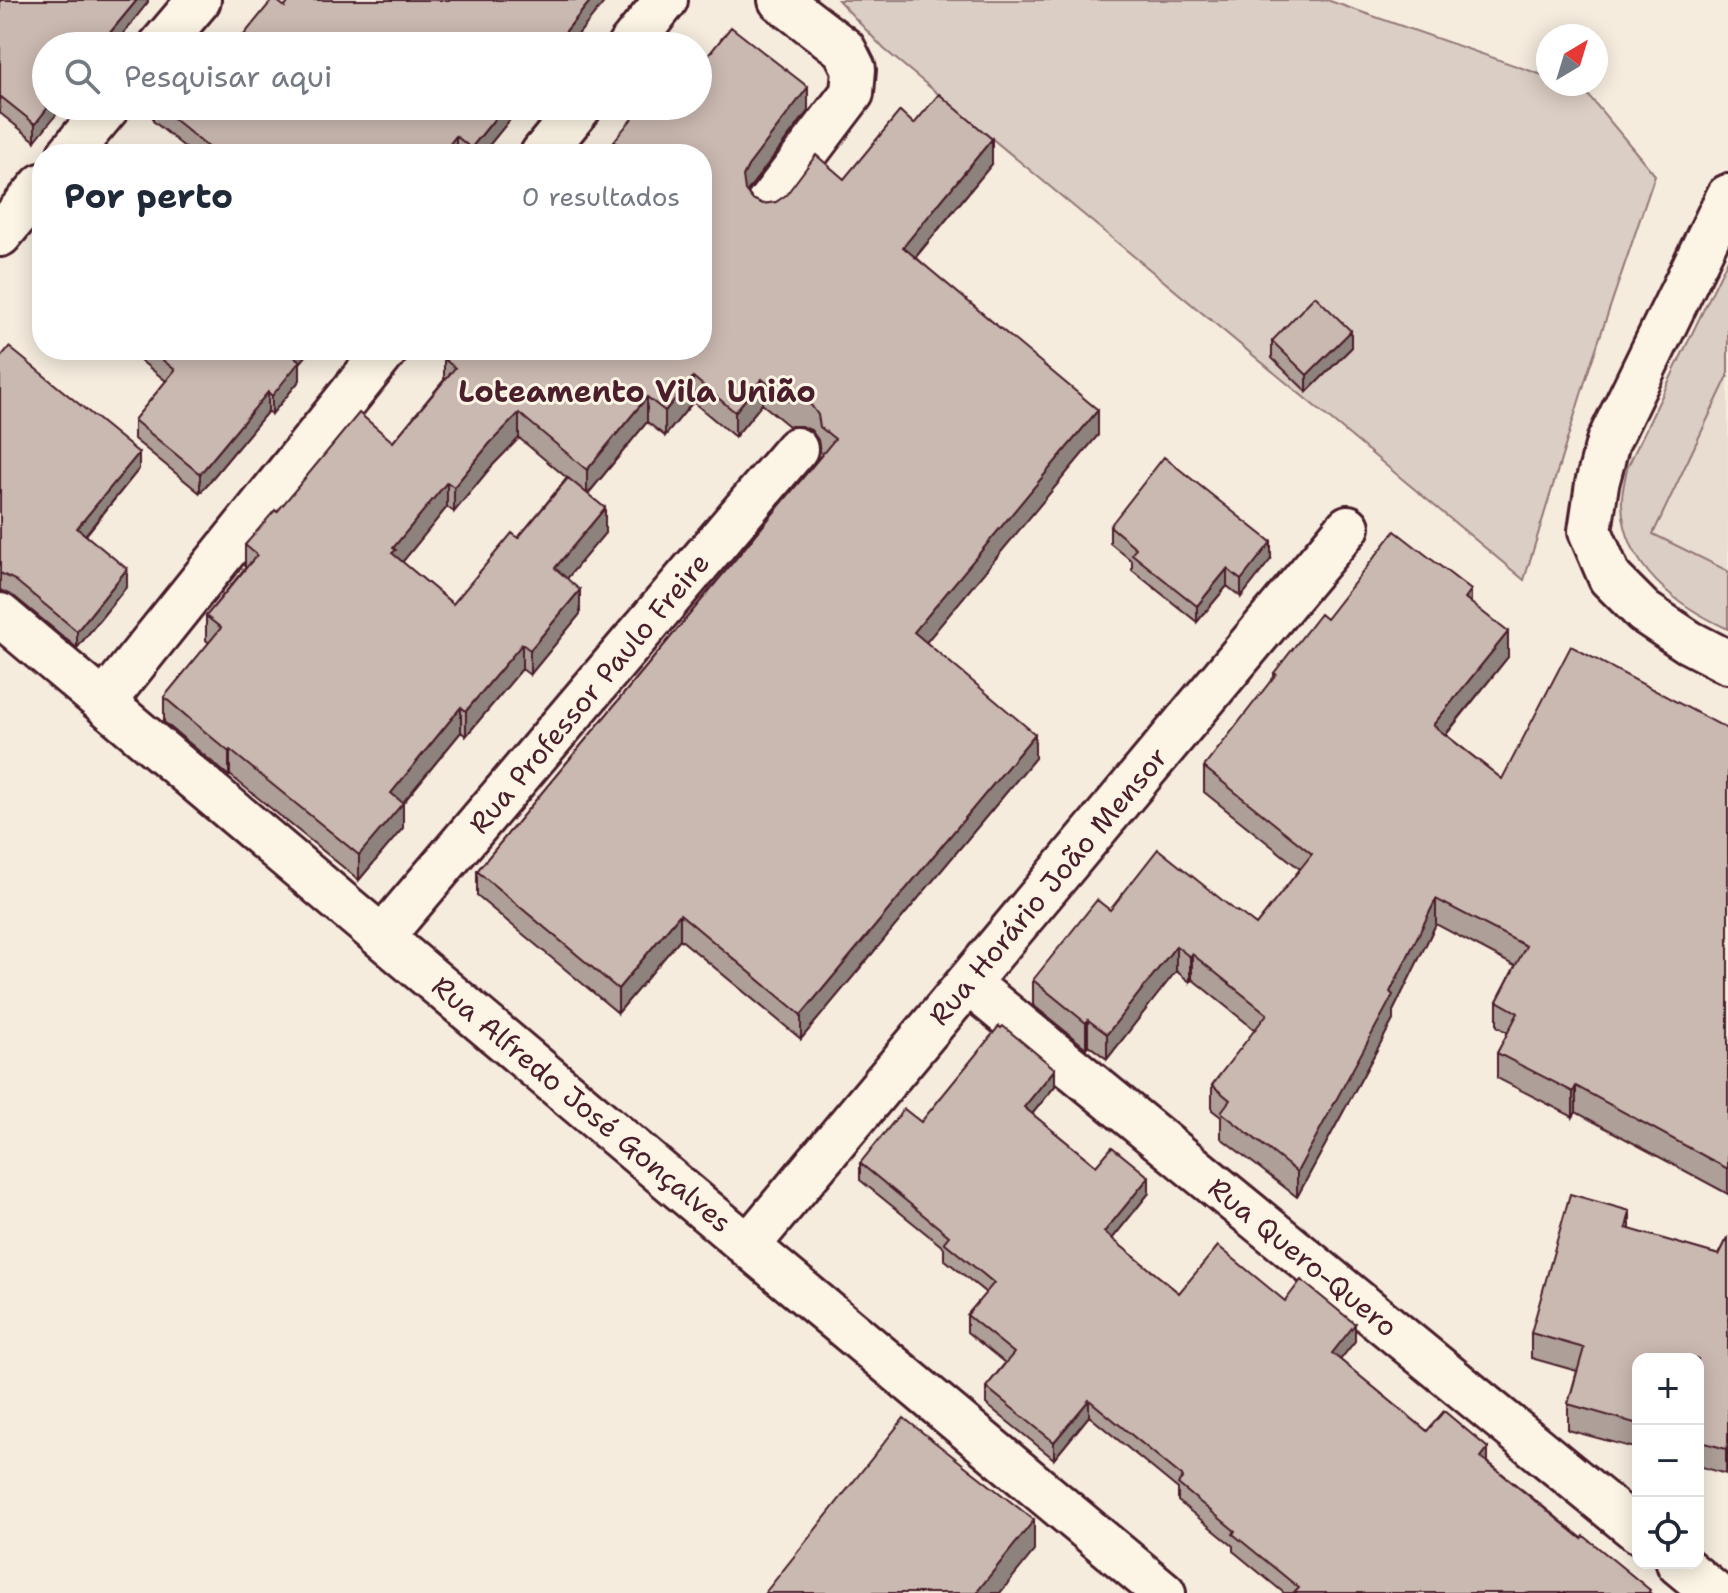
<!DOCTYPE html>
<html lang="pt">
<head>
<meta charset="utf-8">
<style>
	:root { --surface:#fff; --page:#f2f2f3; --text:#1f2937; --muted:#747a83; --line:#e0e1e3 }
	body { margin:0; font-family:"Shantell Sans",sans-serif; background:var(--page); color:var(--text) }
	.controls { position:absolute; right:24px; bottom:24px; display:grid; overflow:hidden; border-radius:16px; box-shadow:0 4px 20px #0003 }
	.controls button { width:72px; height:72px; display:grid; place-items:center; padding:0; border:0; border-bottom:2px solid var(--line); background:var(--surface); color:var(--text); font:40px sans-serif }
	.compass { position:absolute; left:1536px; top:24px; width:72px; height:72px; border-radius:50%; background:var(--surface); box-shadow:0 4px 20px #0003; rotate:38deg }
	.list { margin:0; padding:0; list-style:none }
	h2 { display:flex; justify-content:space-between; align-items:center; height:104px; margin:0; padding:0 32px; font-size:34px }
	h2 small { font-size:26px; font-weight:400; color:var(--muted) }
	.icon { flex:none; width:44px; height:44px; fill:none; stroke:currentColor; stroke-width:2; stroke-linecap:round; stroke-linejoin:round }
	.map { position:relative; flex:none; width:1728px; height:1593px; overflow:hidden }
	.search { position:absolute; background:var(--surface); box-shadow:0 4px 20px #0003; left:32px; top:32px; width:680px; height:88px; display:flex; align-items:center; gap:20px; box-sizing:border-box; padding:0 28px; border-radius:44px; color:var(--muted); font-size:30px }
	.panel { position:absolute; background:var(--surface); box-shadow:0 4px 20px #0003; left:32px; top:144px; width:680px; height:216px; border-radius:32px }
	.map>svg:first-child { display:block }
	.built { fill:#e8ddd0 }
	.green { fill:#dbcec4; stroke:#927678; stroke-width:2 }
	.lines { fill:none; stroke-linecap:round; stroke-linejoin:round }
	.street-casing { stroke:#4a1f2b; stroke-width:48 }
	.street { stroke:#fcf5e5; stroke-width:42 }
	.wall { fill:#ae9f98; stroke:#4a1f2b; stroke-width:2; fill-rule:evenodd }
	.shaded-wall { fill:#8d827c; stroke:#4a1f2b; stroke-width:2 }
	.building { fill:#cab9b1; stroke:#4a1f2b; stroke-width:2 }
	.labels { text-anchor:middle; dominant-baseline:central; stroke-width:6; stroke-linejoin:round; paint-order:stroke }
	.street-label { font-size:28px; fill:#4a1f2b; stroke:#fcf5e5 }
	.neighbourhood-label { font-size:30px; font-weight:bold; fill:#4a1f2b; stroke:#fcf5e5 }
</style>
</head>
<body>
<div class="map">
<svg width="1728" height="1593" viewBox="0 0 1728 1593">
	<rect width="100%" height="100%" fill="#f5ecde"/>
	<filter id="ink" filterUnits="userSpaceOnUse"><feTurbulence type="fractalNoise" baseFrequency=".0125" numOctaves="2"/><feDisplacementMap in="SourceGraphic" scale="16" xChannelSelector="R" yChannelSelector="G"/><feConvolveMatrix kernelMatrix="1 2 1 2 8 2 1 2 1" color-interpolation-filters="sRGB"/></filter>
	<g filter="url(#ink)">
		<!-- built -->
		<path class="built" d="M1728,376V571L1653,534Z"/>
		<!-- green -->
		<path class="green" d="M838,0H1327L1548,77V84H1568L1584,90L1655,175L1587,375L1524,580L884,49Z
			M1728,259V376L1653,534L1728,571V629C1676,605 1625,568 1622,505C1621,493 1625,480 1627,468Z"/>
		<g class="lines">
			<!-- street casing -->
			<g class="street-casing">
				<path id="street" d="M160,46L199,0
					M629,46L666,0
					M69,154L109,106
					M542,154L581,106
					M1728,196L1608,442L1597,484L1590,531L1610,578L1644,612L1689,642L1728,662
					M767,205L852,93L854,69L844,49L780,0
					M0,235L42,185
					M0,615L748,1246L1164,1593
					M104,702L386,350
					M383,936L796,449
					M968,983L1638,1531
					M748,1246L1348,527
					M1678,1563L1714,1593"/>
			</g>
			<!-- street -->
			<use href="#street" class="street"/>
		</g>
		<!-- wall -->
		<path class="wall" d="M0,0H148V2L113,46H46L35,141L0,113Z
			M153,106H521L482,154H193L153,121Z
			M808,111L748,190L747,192L752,199L763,204L776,202L844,179L914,124L992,164L916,257L1098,435L926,642L1035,758L801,1039L680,939L618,1013L477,896V871L822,454L820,451L818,440L811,430L801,426H789L762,404L735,437L693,402L665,436L647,422L588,494L605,533L567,578L580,614L530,675L522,669L466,736L461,732L403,803V828L359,880L230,775L229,776L164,722V697L209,643L206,640V616L245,568V545L277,512L393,442L444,380V359L702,350V154H614V141ZM519,438L567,478L518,538L453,604L402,562L447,507L454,512L490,468Z
			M42,243V265L41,264V245Z
			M1272,341L1351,348L1307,392L1272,358Z
			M140,350H311L300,363V380L272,414L268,411L200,493L134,439V420L166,381L140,360Z
			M0,358L139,469L86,535L127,586L77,648L15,597L0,590Z
			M1110,526L1271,559L1241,597L1227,586L1197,622L1132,570V561L1110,543Z
			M1471,604L1508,657L1446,735L1502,779L1728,729V1194L1576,1112L1573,1117L1497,1078V1053L1508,1033L1497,1026V1001L1515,966L1436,924L1393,1011V1020L1297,1197L1221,1138V1117L1212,1110V1085L1255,1030L1192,979L1190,982L1176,971L1107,1059L1088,1045L1086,1048L1033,1005V980L1110,910L1237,912L1256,925L1300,869L1204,792V767L1274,678V673L1326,619Z
			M1055,1086L1032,1114L1096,1166L1149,1193L1112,1239L1179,1293L1285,1301L1355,1341L1340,1360L1427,1431L1488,1462L1650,1593H1284L1233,1551V1546L1178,1501V1489L1089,1416L1054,1459L986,1404V1387L1005,1363L967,1332V1315L986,1293L944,1259V1248L860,1180V1163L921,1122Z
			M1630,1230L1719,1255L1728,1237L1726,1474L1698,1466V1359H1638V1449L1568,1430V1404L1577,1371L1531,1358V1333Z"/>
		<!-- shaded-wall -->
		<path class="shaded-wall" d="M137,0H148V2L113,46H99Z
			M591,0H606L569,46H554Z
			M808,87V111L748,190L743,201V176L748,166Z
			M49,106H63L35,141V124Z
			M505,106H521L482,154H471V148Z
			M456,136V154H442Z
			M992,139V164L903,272V247Z
			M1351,331V348L1307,392V375Z
			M296,350H311L300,363V380L272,414V396L292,355Z
			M693,377V402L665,436V411Z
			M762,379V404L735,437V412Z
			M268,392V411L200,493V474Z
			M647,397V422L587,495V470Z
			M1098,410V435L914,657V632Z
			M519,413V438L490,468L454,512V487L490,443Z
			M139,453V469L77,545V528Z
			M447,482V507L396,570L392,553L393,548Z
			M605,508V533L555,593V568Z
			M1271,542V559L1241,597V580Z
			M127,569V586L77,648V631Z
			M1227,569V586L1197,622V606Z
			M580,590V614L530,675V650Z
			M1471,590V615L1465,598Z
			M1508,632V657L1433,750V725Z
			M522,644V669L466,736V711Z
			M461,707V732L400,806L403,803V828L359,880V855L391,793Z
			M1035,734V758L801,1039V1015Z
			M230,750V775L229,776V752Z
			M1436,899V924L1393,1011V1020L1297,1197V1172L1390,992Z
			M680,914V939L618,1013V989Z
			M1176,946V971L1107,1059V1034Z
			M1192,954V979L1190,982V957Z
			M1088,1020V1045L1086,1048V1023Z
			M1055,1069V1086L1024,1124V1107Z
			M1576,1086V1112L1573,1117V1092Z
			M1149,1177V1193L1104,1249V1232Z
			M1630,1211V1236L1626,1228Z
			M1355,1324V1341L1332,1370V1353Z
			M1089,1400V1416L1054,1459V1442Z
			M1728,1444V1469L1726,1474V1449Z
			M1488,1448V1464L1481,1457Z
			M1034,1520V1551L1000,1593H976Z"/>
		<!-- building -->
		<path class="building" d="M0,0H137L99,46H46V106H49L35,124L0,96Z
			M272,0H276L285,7L290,0H591L554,46H235Z
			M731,27L808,87L748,166L743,176L745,190L752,199L763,204L776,202L786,195L816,155L844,179L900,111L914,124L939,94L992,139L903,247L1098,410L914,632L1035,734L801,1015L680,914L618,989L477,871L835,439L820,427L818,415L811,405L801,401H789L762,379L735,412L693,377L665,411L647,397L587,470L519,413L490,443L454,487L447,482L393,548L396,550L392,553L453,604L512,533L518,538L568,478L605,508L555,568L580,590L530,650L522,644L466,711L461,707L391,793L403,803L359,855L230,750L229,752L164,697L221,628L206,616L257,555L245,545L275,510L277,512L359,413L393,442L455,368L444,359L452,350H702V154H631L614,141L642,106H698V68Z
			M158,106H505L471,148L456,136L442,154H216Z
			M1315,296L1351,331L1307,375L1272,341Z
			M9,347L139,453L77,528L127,569L77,631L15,580L0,573V358Z
			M150,350H296L292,355L300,361L272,396L268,392L200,474L134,420L175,370Z
			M1164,457L1271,542L1241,580L1227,569L1197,606L1132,554L1136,548L1110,526Z
			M1395,531L1471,590L1465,598L1508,632L1433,725L1502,779L1571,646L1728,729V1169L1576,1086L1573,1092L1497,1053L1518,1013L1497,1001L1526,946L1436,899L1390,992L1393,995L1297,1172L1221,1112L1230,1100L1212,1085L1267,1014L1192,954L1190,957L1176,946L1107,1034L1088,1020L1086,1023L1033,980L1097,900L1110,910L1158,849L1237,912L1238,911L1256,925L1312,854L1204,767L1276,674L1274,673L1320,614L1326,619Z
			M999,1026L1001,1028L1003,1026L1055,1069L1024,1107L1096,1166L1112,1147L1149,1177L1104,1232L1179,1293L1218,1246L1285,1301L1301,1280L1355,1324L1332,1353L1427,1431L1444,1411L1488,1448L1481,1457L1582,1539L1584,1536L1650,1590L1648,1593H1294L1299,1588L1233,1534L1235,1531L1178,1484L1183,1477L1089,1400L1054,1442L986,1387L1014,1353L967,1315L994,1283L944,1242L949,1236L860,1163L904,1109L921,1122Z
			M1570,1194L1630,1211L1626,1228L1719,1255L1728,1237V1444L1726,1449L1698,1441V1359H1638V1424L1568,1404L1584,1348L1531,1333Z
			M904,1418L1034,1520L976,1593H765Z"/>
	</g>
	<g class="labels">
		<!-- street labels -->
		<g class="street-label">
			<text transform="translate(589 693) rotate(-50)">Rua Professor Paulo Freire</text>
			<text transform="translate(1048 886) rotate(-50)">Rua Horário João Mensor</text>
			<text transform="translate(582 1104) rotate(40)">Rua Alfredo José Gonçalves</text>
			<text transform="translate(1303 1257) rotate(39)">Rua Quero-Quero</text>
		</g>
		<!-- neighbourhood labels -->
		<g class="neighbourhood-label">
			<text x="637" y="391">Loteamento Vila União</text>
		</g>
	</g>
</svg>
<div class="controls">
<button>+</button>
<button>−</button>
<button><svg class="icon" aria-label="locate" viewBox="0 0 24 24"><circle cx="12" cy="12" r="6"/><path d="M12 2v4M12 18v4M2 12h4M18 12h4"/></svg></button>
</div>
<svg class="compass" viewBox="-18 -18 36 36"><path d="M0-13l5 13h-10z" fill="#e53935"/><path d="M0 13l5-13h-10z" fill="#747a83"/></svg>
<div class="search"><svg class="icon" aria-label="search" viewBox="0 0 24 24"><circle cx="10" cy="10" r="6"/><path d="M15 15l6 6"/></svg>Pesquisar aqui</div>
<section class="panel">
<h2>Por perto<small>0 resultados</small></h2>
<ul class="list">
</ul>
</section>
</div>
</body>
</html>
